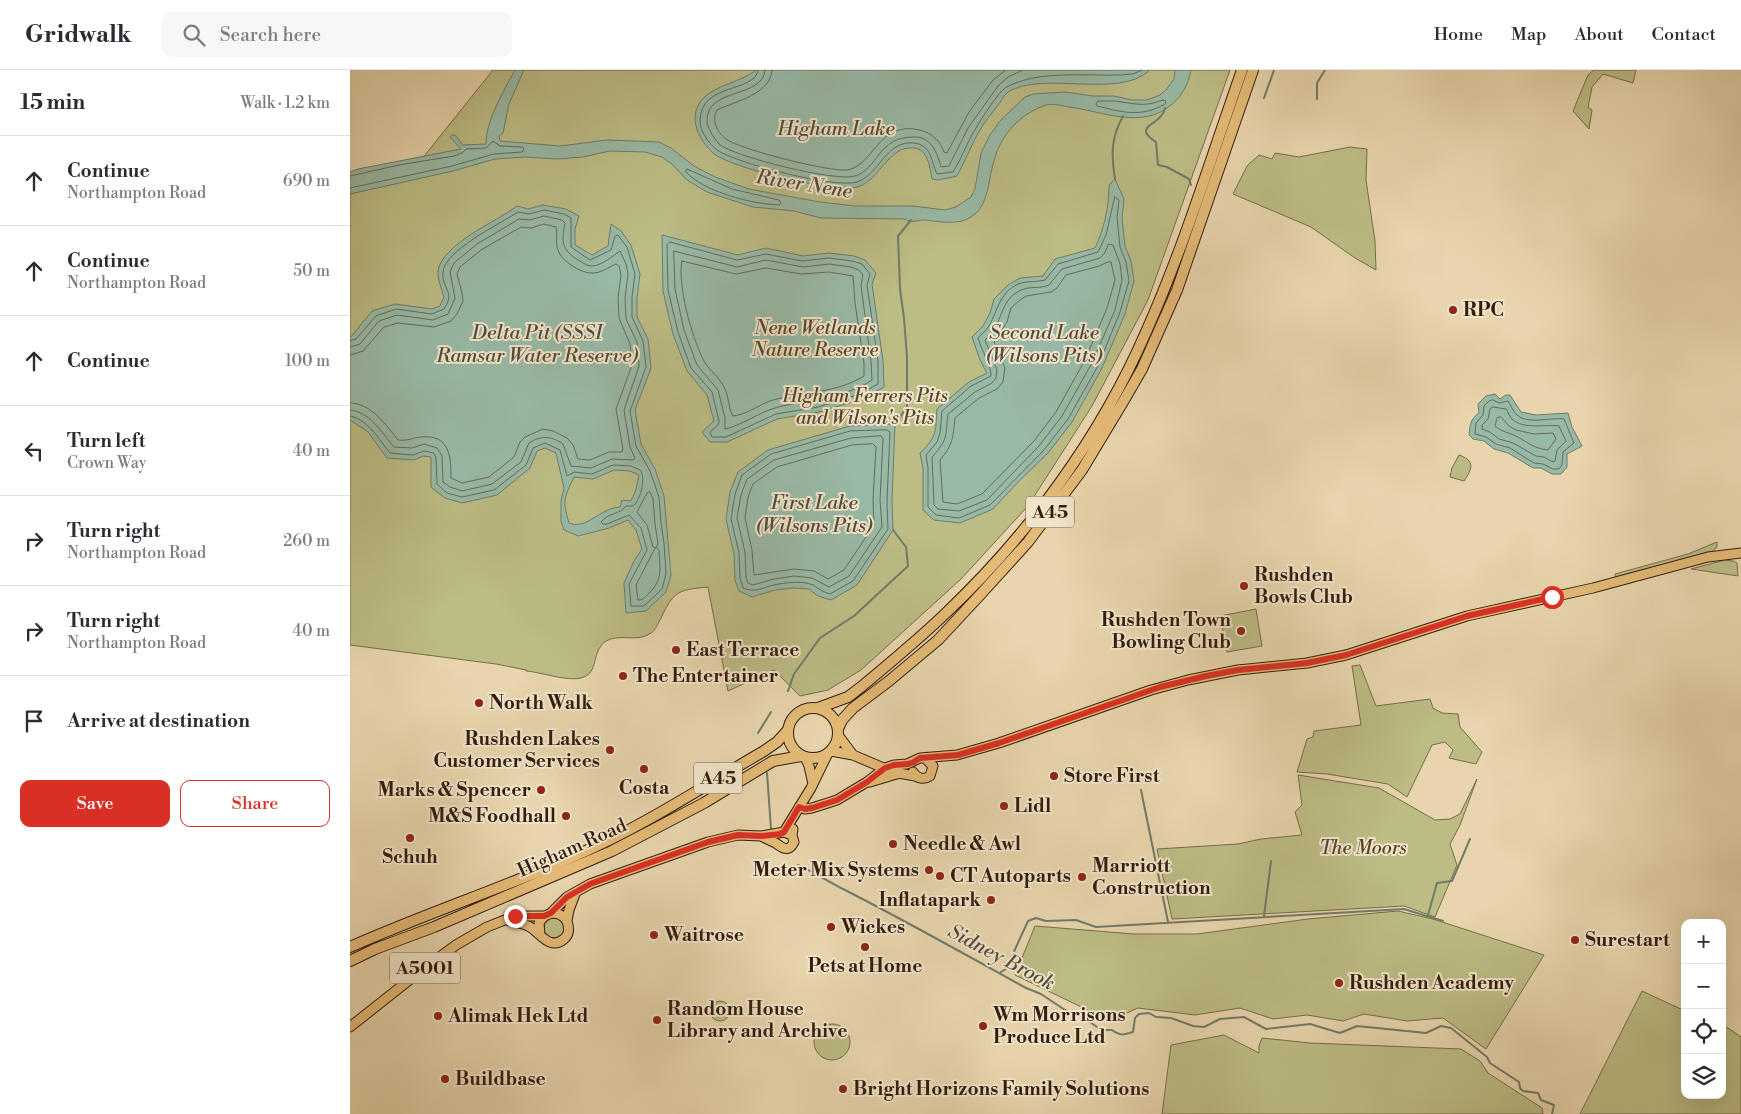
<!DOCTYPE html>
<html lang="en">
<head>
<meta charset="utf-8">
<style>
	:root { --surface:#fff; --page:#f7f7f7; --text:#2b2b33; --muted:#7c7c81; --line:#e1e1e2; --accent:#d93025 }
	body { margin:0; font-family:"Libre Bodoni",serif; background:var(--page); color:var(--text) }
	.controls { position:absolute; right:15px; bottom:15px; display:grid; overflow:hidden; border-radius:10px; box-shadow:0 5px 20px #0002 }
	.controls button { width:45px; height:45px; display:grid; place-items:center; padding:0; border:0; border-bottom:1px solid var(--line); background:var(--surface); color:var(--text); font:25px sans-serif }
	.stop { position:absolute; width:15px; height:15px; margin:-11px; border:4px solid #d93025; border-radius:50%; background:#fff }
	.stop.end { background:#d93025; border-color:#fff; box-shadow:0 1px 5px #0008 }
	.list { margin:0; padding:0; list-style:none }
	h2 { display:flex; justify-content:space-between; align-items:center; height:65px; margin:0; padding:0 20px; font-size:21px }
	h2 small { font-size:16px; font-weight:400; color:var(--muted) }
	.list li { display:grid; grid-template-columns:32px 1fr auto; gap:15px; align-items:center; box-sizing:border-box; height:90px; padding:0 20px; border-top:1px solid var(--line) }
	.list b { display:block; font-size:19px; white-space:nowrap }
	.list p { margin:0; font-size:16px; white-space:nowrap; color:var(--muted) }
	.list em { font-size:16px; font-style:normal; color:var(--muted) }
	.actions { display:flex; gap:10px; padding:15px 20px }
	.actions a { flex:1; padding:11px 0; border:1px solid var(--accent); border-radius:10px; text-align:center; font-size:18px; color:var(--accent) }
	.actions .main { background:var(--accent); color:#fff }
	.icon { flex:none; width:28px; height:28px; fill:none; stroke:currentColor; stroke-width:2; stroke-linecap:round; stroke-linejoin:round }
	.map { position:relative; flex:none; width:1391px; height:1044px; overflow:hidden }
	header { display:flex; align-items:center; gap:30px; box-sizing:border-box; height:70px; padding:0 25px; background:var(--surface); border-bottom:1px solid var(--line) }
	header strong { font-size:24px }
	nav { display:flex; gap:28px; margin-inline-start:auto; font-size:18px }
	.search { width:350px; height:45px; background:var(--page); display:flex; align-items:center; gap:12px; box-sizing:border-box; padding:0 18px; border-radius:10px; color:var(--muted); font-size:19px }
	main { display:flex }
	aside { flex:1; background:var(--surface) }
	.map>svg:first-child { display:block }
	.green { fill:#bcbc85; stroke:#786c49 }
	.water { fill:#98b9a6; stroke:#707b69; fill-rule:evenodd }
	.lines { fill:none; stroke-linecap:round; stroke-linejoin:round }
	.shore { stroke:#666b5a; stroke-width:1 }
	.stream { stroke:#707b69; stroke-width:2 }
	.major-casing { stroke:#341d0d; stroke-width:11 }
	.highway-casing { stroke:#341d0d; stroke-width:12 }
	.major { stroke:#e4ba76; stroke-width:9 }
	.highway { stroke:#e4ba76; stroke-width:10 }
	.route { stroke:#d93025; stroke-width:6 }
	.poi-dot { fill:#8f2418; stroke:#f0e4ca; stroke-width:2 }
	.labels { text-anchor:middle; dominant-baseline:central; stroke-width:4; stroke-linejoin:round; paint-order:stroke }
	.shield { fill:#f0e4ca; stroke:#6c5946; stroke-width:1 }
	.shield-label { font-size:18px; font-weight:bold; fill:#341d0d }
	.poi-label { font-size:19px; font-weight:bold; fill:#341d0d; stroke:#f0e4ca; text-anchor:start }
	.park-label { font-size:19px; font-style:italic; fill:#56452b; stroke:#f0e4ca }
	.street-label { font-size:19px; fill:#341d0d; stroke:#f0e4ca }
	.water-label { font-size:20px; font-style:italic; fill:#524c3b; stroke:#f0e4ca }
</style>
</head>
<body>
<header>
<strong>Gridwalk</strong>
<div class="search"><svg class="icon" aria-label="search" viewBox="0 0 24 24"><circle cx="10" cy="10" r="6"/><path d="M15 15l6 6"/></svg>Search here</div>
<nav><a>Home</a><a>Map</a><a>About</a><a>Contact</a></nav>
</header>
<main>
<aside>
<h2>15 min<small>Walk · 1.2 km</small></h2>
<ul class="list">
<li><svg class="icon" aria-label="ahead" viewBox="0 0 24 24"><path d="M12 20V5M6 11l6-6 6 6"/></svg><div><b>Continue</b><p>Northampton Road</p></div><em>690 m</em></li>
<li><svg class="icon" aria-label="ahead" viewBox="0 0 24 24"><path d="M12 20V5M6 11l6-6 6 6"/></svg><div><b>Continue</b><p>Northampton Road</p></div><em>50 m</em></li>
<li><svg class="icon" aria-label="ahead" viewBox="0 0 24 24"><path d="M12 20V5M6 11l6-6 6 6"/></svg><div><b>Continue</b></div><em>100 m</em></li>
<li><svg class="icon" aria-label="left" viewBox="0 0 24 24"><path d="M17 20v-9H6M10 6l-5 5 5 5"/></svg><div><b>Turn left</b><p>Crown Way</p></div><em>40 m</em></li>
<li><svg class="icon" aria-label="right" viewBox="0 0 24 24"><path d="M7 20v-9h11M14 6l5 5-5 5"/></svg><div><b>Turn right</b><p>Northampton Road</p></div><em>260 m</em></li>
<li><svg class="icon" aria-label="right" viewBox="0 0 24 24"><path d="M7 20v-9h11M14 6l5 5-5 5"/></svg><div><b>Turn right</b><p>Northampton Road</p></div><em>40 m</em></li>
<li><svg class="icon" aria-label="arrive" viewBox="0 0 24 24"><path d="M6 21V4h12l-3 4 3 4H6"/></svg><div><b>Arrive at destination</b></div></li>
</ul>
<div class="actions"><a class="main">Save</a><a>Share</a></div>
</aside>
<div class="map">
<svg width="1391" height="1044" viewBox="0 0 1391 1044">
	<rect width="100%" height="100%" fill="#e8d5ad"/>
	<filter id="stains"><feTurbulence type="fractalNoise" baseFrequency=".004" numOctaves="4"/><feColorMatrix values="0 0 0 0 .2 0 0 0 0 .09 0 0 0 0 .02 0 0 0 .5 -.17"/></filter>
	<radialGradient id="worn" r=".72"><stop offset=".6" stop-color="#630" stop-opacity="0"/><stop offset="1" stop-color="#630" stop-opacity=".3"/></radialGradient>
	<!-- green -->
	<path class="green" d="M143,0H880L798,230L742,336L678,436L611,509L511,600L478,620L450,626L424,600L378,621L358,517C329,520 324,520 311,548C308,553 306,560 301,563C288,573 270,563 256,571C242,580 248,600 236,606C222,614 192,602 176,601V600L146,594L0,575V124C18,118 37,117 55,110Z
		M1244,0H1286L1283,13L1253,4L1242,17L1238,37L1242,40L1239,59L1223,41L1238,5Z
		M1000,77L1017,79L1016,110L1025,171L1026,200L1005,188L961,157L883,124L897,96L909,85L922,89L925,83L949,87Z
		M1109,385C1126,391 1122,399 1114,411L1100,407L1102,398Z
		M1367,472V477L1361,483L1266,509L1265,504L1338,484Z
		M1375,490L1383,491L1387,493L1388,506L1341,499Z
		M906,539L912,576L877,582L870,546Z
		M1010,595L1026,636L1080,629L1083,638L1092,643L1108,644L1110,657L1132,682L1126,694L1099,688L1103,680L1095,672L1082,675L1057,727L1038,714L977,704L947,702L957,669L963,667L964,661L1011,655L1002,596Z
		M948,705L1029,718L1085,750L1100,749L1110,744L1127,709L1110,755L1100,774L1107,795L1085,847L1054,836L822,849L807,779L888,774L911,769L952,765L945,742L952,735Z
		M1048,841L1083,849L1194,885L1136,979L1093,948L1057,951L1014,944L993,951L957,945L923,949L890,938L845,945L788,938L768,947H752L665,905L685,856L784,864H847L958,849Z
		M194 858a10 10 0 1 1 20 0a10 10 0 1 1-20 0Z
		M1292,921L1335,941V1025H1372V954L1391,967V1044H1230Z
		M360 941a10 10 0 1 1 20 0a10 10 0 1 1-20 0Z
		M464 972a18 18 0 1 1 36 0a18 18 0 1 1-36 0Z
		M874,965L909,983V976L912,968L960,973L1111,979L1130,991L1138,1003L1192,1038L1193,1044H812L821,975Z"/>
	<!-- water -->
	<path class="water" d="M165,0H174L159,34L153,63L149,66L150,71L210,76L257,70L309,72L321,78L344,96L365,107L399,119L470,132L505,136H563L595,140L606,137L621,127L625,119L631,83L640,65L650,51L675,27L683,24L715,22L743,26H764L782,30H797L810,25L816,20L824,9L825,0H841C838,15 833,25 821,35C792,60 752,41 719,37C710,35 701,33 693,36C668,46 651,65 644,91C637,112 640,143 612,151C599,154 587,151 574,150C570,150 564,152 559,151C557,150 555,149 553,149L471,148L444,141L403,137L357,122L337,110L323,95L312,87L295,82L260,81L233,87L207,89L175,87L145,89L103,101L0,124V102L8,99L111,79L100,67L102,65H105L113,75L136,74C135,53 155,18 165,0Z
		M406,0H800C768,30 694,0 658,22C654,25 652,30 649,34C641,44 633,54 627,65C620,79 614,93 607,106L588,110L582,109C580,98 578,79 564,78C538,75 530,111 507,117C485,123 378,98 362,82C350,71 341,53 347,38C355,16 389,14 406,0Z
		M765,109L774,129L772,148L775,176L781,191L784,211L775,244L752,298L722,352L698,383L669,411L643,439L610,453L584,450L573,440V398L570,383C588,365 585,363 587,339L619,312L637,303L630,290L622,267L633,256L640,243L644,229L658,215L670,208L693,206L705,189L745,178C754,159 759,137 759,115Z
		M193,135L216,139L229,146L225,159V175L242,185L258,176L261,154L271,161L281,175L290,204L287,228V247L298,269L301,298L285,340L291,374L305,399L314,426L321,505L316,522L296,541L276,543L274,513L284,491L292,479L286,460L278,450L259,458L228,466L214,460L211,451V431L214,418L206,383L195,378L187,381L180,398L147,425L112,433L95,428L81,417V387L73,386L64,390L37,388L18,362L0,350V268L22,241L45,234L82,239L90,236L94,227C92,220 87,208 88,201C92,174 146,152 167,136L178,139ZM264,400L280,401L289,405L286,420L281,431L272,430L270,437C266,438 261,438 258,440C246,445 233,459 219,453C212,429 214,429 224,407L243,409Z
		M312,165L388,185L416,178L453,186L479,183L504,186L515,190L526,203L522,214L533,291L534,317L512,329L469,342L427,349L377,372H360L352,362L364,351L357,325L337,301L323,264L313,221Z
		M1145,324L1150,329L1156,325H1160L1171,342L1186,345L1218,343L1222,357L1232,376L1217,384V397L1211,404H1202L1191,398H1183L1158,383L1144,379L1134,371L1123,369L1119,365C1120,356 1120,349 1129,343L1128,334L1136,326Z
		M545,354L542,430L543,460L507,515L481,530L468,526L459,519L443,518L425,520L402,527L389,521L385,510L384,484L376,449L380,422L388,402L418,380L500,356Z"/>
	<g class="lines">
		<!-- shore -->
		<path class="shore" d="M408,0C406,23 350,12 350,51C350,61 359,74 367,80C386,93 485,119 507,112C530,104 536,70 564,73C582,75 581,92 587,104L603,102C612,88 617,72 626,58C632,48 647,24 655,18C686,0 733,6 770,5L783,4L792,0
			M415,0C413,29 356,17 357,51C357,58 364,68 369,74C384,87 486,112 505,106C528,99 528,67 563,67C581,66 587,82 591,97L599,96L618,58L648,16L658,7L673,0
			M422,0C421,24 386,31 367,40C361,50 367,62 376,69C391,80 480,102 497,100C523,97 528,50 570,60C582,63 590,71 594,82L597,83L619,42L643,10L656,0
			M813,30L816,31L815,34C791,48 772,42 747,36L746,34L748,31C753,31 759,31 764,31C784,33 793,38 813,30Z
			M337,99L382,119L429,130L431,133L429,135C402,134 354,122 336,102Z
			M0,106L49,95L104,86L112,83L116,79L136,78L143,71L150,76L172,77L174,79L172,82L144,84L102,96L0,118
			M765,127L769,130L767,148L770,177L776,192L779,211L770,242L748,296L718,349L694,380L640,435L609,448L586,445L578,437V398L576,385L587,372L590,363L592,341L621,316L641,306C642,299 631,278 628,268C631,264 636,261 639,256C648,240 650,220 671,213C679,211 688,212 695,210L708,194L748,182L756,165Z
			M320,172L387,190L416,184L452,191L479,188L502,191L512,194L520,204L517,215L528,291V314L510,324L468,337L426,344L376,367H362L360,362L368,355L369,351L362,322L341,298L328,262L318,220L317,175Z
			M759,174L763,175L770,194L772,210L765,240L742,293L712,346L689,376L637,430L609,441L588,439L584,435L582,387C599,368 595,367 598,344L625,322L642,313L646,308L647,300L635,270C638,267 641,265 643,261C653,246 652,229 671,220C680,216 690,219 699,215L712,199L750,188L754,184Z
			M324,181L387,197L416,190L453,197L479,194L501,197L509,200L513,205L511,215L521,292L522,310C493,329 457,329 425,338C410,342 388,357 375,359V348L368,320L347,295L334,260L325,219Z
			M332,191L386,204L416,198L451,204L479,202L503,206L505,233L514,293V306C487,323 453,322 423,330C410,334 396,345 383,346C378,337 379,326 374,317C369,306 358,300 353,289C342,267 327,215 332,191Z
			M758,192H761L765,210L757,238L735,290L706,342L684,371L632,424L607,434L593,432L590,390C603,375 603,367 605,348L629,328L647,319L653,312L655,298L644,272L657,252L661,238L670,230L676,226L701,222L707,218L716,205L749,196Z
			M0,271L6,269L26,246L46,239L82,244L94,239C106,221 91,218 93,202C95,180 150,154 168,142L179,144L194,140L214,144L221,148V177L240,190L261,180L265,166L268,165L277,177L285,204L282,227V247L293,271L296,297L280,341L286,376L300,401L309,427L311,453L314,473L316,504L312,519L294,536H281L279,514L297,480L291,458L279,445L257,454H253L251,452C259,442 270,445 276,436C279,436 282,437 284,435C291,429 296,406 290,400L281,396L263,395L242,404L224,402L217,406L210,380L195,373L183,378L176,395L144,420L112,427L97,423L87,414L86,388L84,383L74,381L63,385L40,383C30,371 18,349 0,346
			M0,277L10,274L29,251L47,245L83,250L98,244L105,228L100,202L104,193L127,174L169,149L180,150L194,146L212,150L215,153C211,172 212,180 228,190C233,193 237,196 243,196C252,195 263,186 270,181L276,194L278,204L275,228L276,249L287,272L289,296L274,340L280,377L285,388L283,390L262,389L241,398L221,396L213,374C202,366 191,365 179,373L171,392L142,414L112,421L100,417L93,412L92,386L87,378L74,374L62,378L44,377C33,364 19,341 0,340
			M0,285L13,281L34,257L48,253L84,257L101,251L107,244L113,231L112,223L107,204L110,197L131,180L171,157L181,158L194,154L206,157C208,164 205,173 208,180C211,191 232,204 243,203C251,203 259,197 266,194L269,196L271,205L268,228L269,248L280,274L282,295L266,339L273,379L272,382H259L240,390L228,389L223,375L217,368L203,361L193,359L175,367L170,372L164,387L139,407L112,413L101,408C101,387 100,364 71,367C61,368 60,371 48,370C36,355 21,333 0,333
			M1143,330L1149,333L1158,331C1161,335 1163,342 1167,345C1178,355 1201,347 1214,349L1224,373L1213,382L1212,395L1209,399H1203L1193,394L1184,393L1160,378L1146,374L1136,367L1125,364L1126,353L1133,345L1134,336L1139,331Z
			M1143,337L1156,339C1158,342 1160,347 1162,349C1173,360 1196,354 1209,356L1216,371L1207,380L1205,391L1203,392L1194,387L1186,386L1163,373L1149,369L1140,362L1132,359V355L1138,349L1140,339Z
			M1151,347L1159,356L1166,360L1184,364L1203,363L1206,369L1198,380C1186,379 1178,373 1168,367C1160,363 1152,362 1145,356L1147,348Z
			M537,360L540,362L537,430L538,459L503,511L480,524C473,522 469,519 463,515C452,510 434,513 423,515C412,518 405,523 393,518L390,508L389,483L381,449L385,424L392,405L421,384L500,361Z
			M531,366L533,369L530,430L532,457L499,506L479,517L462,508L444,506L424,509L403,515L398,513L396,507L395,482L387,448L391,425L397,409L424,390L501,368Z
			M523,374L526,377L523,430L524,455L494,500L478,509L464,501L444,499L404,505L402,480L395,448L398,427L403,414L427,397L502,375Z
			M300,422L303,429L305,454L308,474L306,478L303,477L297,455L287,442L297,423Z
			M307,478L309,480C310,500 313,510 298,524C294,528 293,530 288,530L286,515L304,480Z"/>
		<!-- stream -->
		<path class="stream" d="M914,28L924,0
			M967,29V13L975,0
			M815,38C812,56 780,55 806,72L808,95L817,97L839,109L841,115
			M765,109C761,84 761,68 773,46
			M545,354L557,337V287L554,248L550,219L548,166L561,150
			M438,621L444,604L470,568L504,546L558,496L556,477L543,460
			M408,663L421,642
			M417,703L421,759
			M791,720L818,852
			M448,795C464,802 479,812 495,820C556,851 616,885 676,918L691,924L715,940L733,947L751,960H762C770,966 774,965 783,962L785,948L789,944L799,943L806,947L821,948L843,956L854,957L870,949L894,947L916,959L960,954L990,963L1007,956L1076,963L1091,956L1101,958L1137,987L1140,993L1169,1012L1170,1018L1173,1021L1188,1023L1191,1030L1204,1035L1202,1044
			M1078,845L1087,813L1102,811L1120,769
			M914,846L921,791
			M651,902L656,899L678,851L686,848L696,851L726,850L746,857L1054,839L1093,851"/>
		<!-- major casing -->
		<g class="major-casing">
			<path id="major" d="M488,665L503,685
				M481,681L503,685L543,702L565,706
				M455,687L459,696L463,714
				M563,702C567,709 574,710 580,706L583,696L576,689
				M520,712L550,703
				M449,737L455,739L462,738L487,730L517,712L535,698L544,695L557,694L570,688L607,685L649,673L801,620L838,610L888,600L957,593L996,585L1117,546L1243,518L1358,487L1391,483
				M434,762L461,718L478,683
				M411,766C416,769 423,771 427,774C434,779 439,782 444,772L442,765L443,759
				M201,843L217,827L240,814L358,772L388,765L411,766L434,762L442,765
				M156,850C164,852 173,853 180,857C190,863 200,881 214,869C220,864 219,858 217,851C209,840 196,841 189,853L190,865
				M217,851L219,840L225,824
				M0,957L72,900L106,875L137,857L165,846H194"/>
		</g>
		<!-- highway casing -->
		<g class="highway-casing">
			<path id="highway" d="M438 663a25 25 0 1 1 50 0a25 25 0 1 1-50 0Z
				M468,638L498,627L511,617C540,593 569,569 596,543C679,464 750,368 796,262C834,177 861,88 892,0
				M488,659L492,650L503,638L539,611L588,570L629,526L678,472L732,400L773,332L792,299L827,220L903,0
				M0,877C86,839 175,811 259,770C313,744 362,711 414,681L427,672L437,661
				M0,891L25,879L84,857L262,781L354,733L423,691L451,686"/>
		</g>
		<!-- major -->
		<use href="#major" class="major"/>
		<!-- highway -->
		<use href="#highway" class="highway"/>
	</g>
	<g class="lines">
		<!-- route -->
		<path class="route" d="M165,846H194L201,843L217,827L240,814L358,772L388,765L411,766L430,764L434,762L449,737L455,739L462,738L487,730L517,712L535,698L544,695L558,694L564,692L570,688L608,685L649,673L810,617L856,606L888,600L957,593L996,585L1117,546L1202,527"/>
	</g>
	<!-- markers -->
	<g class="poi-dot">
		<circle cx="1103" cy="240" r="5"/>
		<circle cx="894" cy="516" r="5"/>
		<circle cx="891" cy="561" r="5"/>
		<circle cx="326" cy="580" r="5"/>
		<circle cx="273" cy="606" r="5"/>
		<circle cx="129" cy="633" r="5"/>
		<circle cx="260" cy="680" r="5"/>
		<circle cx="294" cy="699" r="5"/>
		<circle cx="704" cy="706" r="5"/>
		<circle cx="191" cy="720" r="5"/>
		<circle cx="654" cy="736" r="5"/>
		<circle cx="216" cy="746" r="5"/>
		<circle cx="60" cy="768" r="5"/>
		<circle cx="543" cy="774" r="5"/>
		<circle cx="579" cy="800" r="5"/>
		<circle cx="590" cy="806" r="5"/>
		<circle cx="732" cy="807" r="5"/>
		<circle cx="641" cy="830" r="5"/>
		<circle cx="481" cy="857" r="5"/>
		<circle cx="304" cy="865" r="5"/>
		<circle cx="1225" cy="870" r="5"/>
		<circle cx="515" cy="877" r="5"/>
		<circle cx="989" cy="913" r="5"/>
		<circle cx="88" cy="946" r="5"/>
		<circle cx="307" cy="950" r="5"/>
		<circle cx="633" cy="956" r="5"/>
		<circle cx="95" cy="1009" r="5"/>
		<circle cx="493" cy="1019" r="5"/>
	</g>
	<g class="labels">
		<!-- shield labels -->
		<g class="shield">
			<rect x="676" y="426.5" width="48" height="31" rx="4"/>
			<rect x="344" y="692.5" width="48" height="31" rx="4"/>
			<rect x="40" y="882.5" width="70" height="31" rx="4"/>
		</g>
		<g class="shield-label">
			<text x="700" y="442">A45</text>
			<text x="368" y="708">A45</text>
			<text x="75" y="898">A5001</text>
		</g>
		<!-- poi labels -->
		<g class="poi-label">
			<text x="1113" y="240">RPC</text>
			<text x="904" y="505">Rushden<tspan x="904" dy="22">Bowls Club</tspan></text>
			<text x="881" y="550" text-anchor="end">Rushden Town<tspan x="881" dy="22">Bowling Club</tspan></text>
			<text x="336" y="580">East Terrace</text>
			<text x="283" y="606">The Entertainer</text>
			<text x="139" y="633">North Walk</text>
			<text x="250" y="669" text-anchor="end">Rushden Lakes<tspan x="250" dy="22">Customer Services</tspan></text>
			<text x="714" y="706">Store First</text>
			<text x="294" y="718" text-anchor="middle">Costa</text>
			<text x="181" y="720" text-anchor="end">Marks &amp; Spencer</text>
			<text x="664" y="736">Lidl</text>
			<text x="206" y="746" text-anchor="end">M&amp;S Foodhall</text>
			<text x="553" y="774">Needle &amp; Awl</text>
			<text x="60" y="787" text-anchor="middle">Schuh</text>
			<text x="742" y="796">Marriott<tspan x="742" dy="22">Construction</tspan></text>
			<text x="569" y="800" text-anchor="end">Meter Mix Systems</text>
			<text x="600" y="806">CT Autoparts</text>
			<text x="631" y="830" text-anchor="end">Inflatapark</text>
			<text x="491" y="857">Wickes</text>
			<text x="314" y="865">Waitrose</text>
			<text x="1235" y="870">Surestart</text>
			<text x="515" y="896" text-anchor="middle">Pets at Home</text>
			<text x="999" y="913">Rushden Academy</text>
			<text x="317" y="939">Random House<tspan x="317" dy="22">Library and Archive</tspan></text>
			<text x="643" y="945">Wm Morrisons<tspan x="643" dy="22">Produce Ltd</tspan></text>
			<text x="98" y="946">Alimak Hek Ltd</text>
			<text x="105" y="1009">Buildbase</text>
			<text x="503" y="1019">Bright Horizons Family Solutions</text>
		</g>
		<!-- park labels -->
		<g class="park-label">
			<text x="465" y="258">Nene Wetlands<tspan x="465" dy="22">Nature Reserve</tspan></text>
			<text x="515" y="326">Higham Ferrers Pits<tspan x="515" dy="22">and Wilson's Pits</tspan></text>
			<text x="1013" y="778">The Moors</text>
		</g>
		<!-- street labels -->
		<g class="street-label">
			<text transform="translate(222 778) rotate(-24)">Higham Road</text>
		</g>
		<!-- water labels -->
		<g class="water-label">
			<text x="486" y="59">Higham Lake</text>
			<text transform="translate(454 115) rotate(9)">River Nene</text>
			<text x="187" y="263">Delta Pit (SSSI<tspan x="187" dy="23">Ramsar Water Reserve)</tspan></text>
			<text x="694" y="263">Second Lake<tspan x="694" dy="23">(Wilsons Pits)</tspan></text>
			<text x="464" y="433">First Lake<tspan x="464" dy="23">(Wilsons Pits)</tspan></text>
			<text transform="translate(651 888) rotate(28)">Sidney Brook</text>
		</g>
	</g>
	<rect width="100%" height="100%" filter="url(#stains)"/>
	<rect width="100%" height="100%" fill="url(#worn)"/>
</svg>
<div class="controls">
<button>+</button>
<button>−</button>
<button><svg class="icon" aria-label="locate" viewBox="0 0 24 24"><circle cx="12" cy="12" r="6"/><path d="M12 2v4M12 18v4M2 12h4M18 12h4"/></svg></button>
<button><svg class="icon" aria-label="layers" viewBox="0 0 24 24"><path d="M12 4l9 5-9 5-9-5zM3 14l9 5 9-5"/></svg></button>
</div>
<div class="stop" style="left:1202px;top:527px"></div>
<div class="stop end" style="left:165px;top:846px"></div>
</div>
</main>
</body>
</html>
